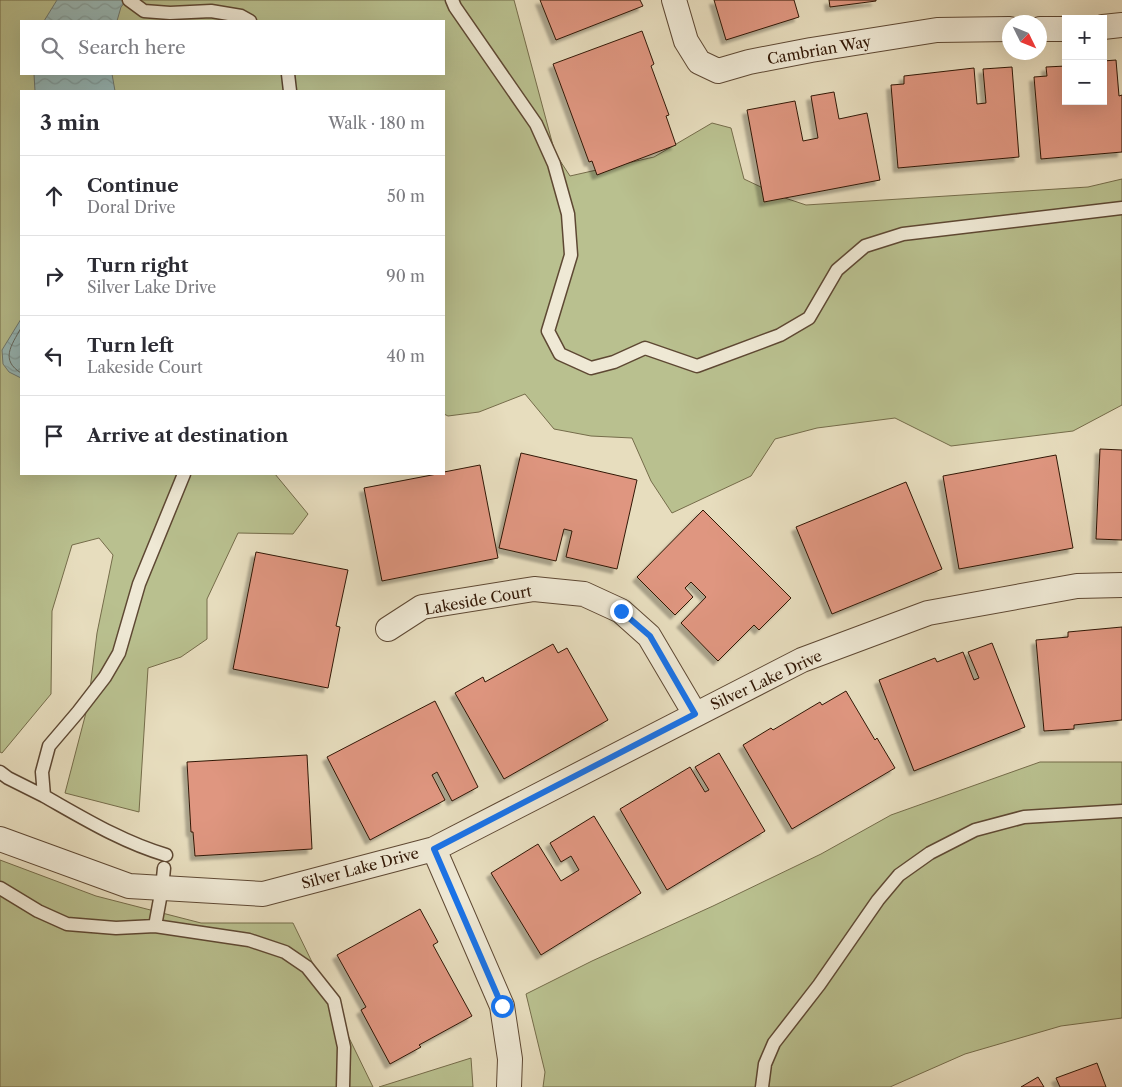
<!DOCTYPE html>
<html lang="en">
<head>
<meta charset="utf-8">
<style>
	:root { --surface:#fff; --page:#f2f2f3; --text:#2b2b33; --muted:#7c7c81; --line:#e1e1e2 }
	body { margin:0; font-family:"Libre Caslon Text",serif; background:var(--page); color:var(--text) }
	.controls { position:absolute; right:15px; top:15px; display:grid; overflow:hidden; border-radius:0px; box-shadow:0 5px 20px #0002 }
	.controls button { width:45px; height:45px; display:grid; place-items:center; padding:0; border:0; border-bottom:1px solid var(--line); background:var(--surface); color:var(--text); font:25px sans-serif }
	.compass { position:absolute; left:1002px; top:15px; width:45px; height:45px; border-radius:50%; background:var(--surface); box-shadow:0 5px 20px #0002; rotate:133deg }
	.stop { position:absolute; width:15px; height:15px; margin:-11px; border:4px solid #1a73e8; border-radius:50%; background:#fff }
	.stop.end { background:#1a73e8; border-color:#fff; box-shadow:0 1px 5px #0008 }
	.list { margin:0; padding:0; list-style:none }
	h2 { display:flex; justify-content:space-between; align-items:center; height:65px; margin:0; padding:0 20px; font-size:21px }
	h2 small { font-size:16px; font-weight:400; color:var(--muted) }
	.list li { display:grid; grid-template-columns:32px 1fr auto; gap:15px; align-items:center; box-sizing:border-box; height:80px; padding:0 20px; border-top:1px solid var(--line) }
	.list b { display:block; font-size:19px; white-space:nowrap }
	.list p { margin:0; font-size:16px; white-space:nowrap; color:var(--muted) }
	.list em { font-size:16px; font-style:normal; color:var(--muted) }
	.icon { flex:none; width:28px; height:28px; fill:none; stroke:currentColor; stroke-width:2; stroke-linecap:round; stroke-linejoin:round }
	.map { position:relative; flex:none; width:1122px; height:1087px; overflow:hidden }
	.search { position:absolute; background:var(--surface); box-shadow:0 5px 20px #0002; left:20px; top:20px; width:425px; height:55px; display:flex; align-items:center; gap:12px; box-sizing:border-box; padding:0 18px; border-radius:0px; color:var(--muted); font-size:19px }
	.panel { position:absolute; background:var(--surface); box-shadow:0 5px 20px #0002; left:20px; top:90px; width:425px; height:385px; border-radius:0px }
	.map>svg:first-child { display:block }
	.grass { fill:#b9c08f; stroke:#756c4a; fill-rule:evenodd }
	.water { fill:url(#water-waves); stroke:#6f7971 }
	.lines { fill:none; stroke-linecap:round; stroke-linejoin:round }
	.shore { stroke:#65685f; stroke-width:1 }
	.building { fill:#df9680; stroke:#311705; filter:url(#shadow) }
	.lane-casing { stroke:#5e4833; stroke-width:15 }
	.street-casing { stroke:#5e4833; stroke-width:26 }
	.lane { stroke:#efe9d5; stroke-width:12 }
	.street { stroke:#efe9d5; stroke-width:24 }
	.route { stroke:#1a73e8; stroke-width:6 }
	.labels { text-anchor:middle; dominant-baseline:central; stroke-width:4; stroke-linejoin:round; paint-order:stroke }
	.street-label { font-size:15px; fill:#311705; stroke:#efe9d5 }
</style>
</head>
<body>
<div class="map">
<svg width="1122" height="1087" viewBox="0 0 1122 1087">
	<defs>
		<pattern id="water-waves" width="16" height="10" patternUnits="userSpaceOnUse" patternTransform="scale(1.25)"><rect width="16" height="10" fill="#99bab9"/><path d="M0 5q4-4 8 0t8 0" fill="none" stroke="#849f9e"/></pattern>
		<filter id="shadow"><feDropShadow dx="-4.5" dy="4.5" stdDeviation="1" flood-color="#0004"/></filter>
	</defs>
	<rect width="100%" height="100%" fill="#e7ddbe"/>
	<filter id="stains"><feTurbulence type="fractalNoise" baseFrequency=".004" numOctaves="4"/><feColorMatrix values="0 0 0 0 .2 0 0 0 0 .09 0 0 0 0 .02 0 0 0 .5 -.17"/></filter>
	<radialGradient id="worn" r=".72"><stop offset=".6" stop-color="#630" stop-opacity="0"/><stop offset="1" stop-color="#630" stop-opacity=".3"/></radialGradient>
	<!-- grass -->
	<path class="grass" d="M0,0H514L555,153L570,176L654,157L712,123L731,128L744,179L782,197L806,205L1088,187L1122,179V405L1073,431L951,446L895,418L817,428L775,439L751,476L672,513L651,481L632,438L591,436L554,429L525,394L479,412L448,416L444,414V91H21V474H275L308,514L293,534L238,533L207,599V639L181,657L148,668L139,812L65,793L88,705L97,633L113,555L99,538L72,545L52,611L51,694L2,753L0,752ZM21,21H444V74H21Z
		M1040,762H1122V1018L1061,1026L965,1054L890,1087H543L545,1072L526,994L592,961L713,906L821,854L891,815Z
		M0,860L96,896L201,923H293L373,1087H0Z
		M471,1058L473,1087H379Z"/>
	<!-- water -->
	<path class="water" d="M57,0H127L121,7L117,21H44Z
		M34,74H112L115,91H35Z
		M21,319V378L9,372L3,364L2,350Z"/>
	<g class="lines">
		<!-- shore -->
		<path class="shore" d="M21,328C11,346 0,360 21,373"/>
	</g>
	<!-- building -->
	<path class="building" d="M540,0H640L643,6L556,40Z
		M714,0H794L799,17L726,40Z
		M829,0H876V1L830,7Z
		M642,31L654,64L651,66L669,115L666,116L676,145L597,175L592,161L589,162L553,64Z
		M1116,60L1119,96L1122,95V152L1041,159L1034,77L1047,76L1046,67L1066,66V101H1103V61Z
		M1012,67L1019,157L898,168L891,85L904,84V76L974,68L977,104L986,103L983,69Z
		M834,92L839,119L867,113L880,180L764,202L747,110L795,101L803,141L818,138L811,96Z
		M1100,449L1122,450V540L1096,539Z
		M521,453L637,480L617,569L566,557L572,531L564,529L556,561L499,548Z
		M1056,455L1073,548L959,569L943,476Z
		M480,465L498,558L382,581L364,488L437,474H444V472Z
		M906,482L942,569L832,614L796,527Z
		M703,510L791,598L759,630L754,625L718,661L681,623L706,597L691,582L685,588L693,597L675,615L637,577Z
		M256,552L348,570L336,626L340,627L328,688L233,669Z
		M1122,627V720L1074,725V729L1044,731L1036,640L1068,637V632Z
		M992,643L1025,727L914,771L879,680L935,658L937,662L963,652L974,680L979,678L968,652Z
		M553,644L558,653L567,648L608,720L504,779L455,693L483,677L485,682Z
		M846,691L875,740L877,738L895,768L792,829L743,745L771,728L773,730L820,702L822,705Z
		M435,701L478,787L452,801L437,772L432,775L445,800L370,840L327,757Z
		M719,753L765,831L667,890L620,809L690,767L705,792L709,790L695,767Z
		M307,755L312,849L195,856L193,832H191L187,762Z
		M594,816L641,893L541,955L491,873L538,844L561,881L579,870L571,856L561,862L550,843Z
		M420,909L438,942L433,945L472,1016L419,1045L421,1047L390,1064L361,1010L366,1007L337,955Z
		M1097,1063L1106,1087H1060L1056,1078Z
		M1038,1077L1044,1087H1021Z"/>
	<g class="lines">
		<!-- lane casing -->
		<g class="lane-casing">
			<path id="lane" d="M129,0L144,11L170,13L211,11L241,16L250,21
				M452,0L455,7L536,124L554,164L568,214L571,255L548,331L560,354L591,368L614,362L645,348L697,366L780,335L809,318L837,270L865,246L903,234L1122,208
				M288,74L290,91
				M0,772L8,778L44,796L42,772L49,746L78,712L105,677L119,653L139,584L184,474
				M44,796C83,818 122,842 166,855
				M164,868L162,888L155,926L249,940L285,952L307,967L334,1001L344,1047L343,1087
				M0,888L38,911L67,924L116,928L155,926
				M762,1087L765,1064L774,1043L819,985L878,900L899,875L930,853L975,830L1024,817L1122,811"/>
		</g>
		<!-- street casing -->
		<g class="street-casing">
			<path id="street" d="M674,0L686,41L699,62L718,71L749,62L811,50L937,30L1010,29
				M1103,27L1122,25
				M1040,29H1066
				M388,629L422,607L534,589L584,594L621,611L649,636L695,714
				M0,839L129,886L263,894L434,849L802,660L928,613L1077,586L1122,585
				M434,849L502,1006L510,1059L509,1087"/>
		</g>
		<!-- lane -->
		<use href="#lane" class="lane"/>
		<!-- street -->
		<use href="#street" class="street"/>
	</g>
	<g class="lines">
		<!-- route -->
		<path class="route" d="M502,1006L434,849L695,714L650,636L621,611"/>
	</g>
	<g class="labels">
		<!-- street labels -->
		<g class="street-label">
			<text transform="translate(819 50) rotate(-10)">Cambrian Way</text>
			<text transform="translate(478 600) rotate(-10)">Lakeside Court</text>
			<text transform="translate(766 680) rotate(-25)">Silver Lake Drive</text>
			<text transform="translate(360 868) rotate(-15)">Silver Lake Drive</text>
		</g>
	</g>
	<rect width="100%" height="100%" filter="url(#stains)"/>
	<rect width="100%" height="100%" fill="url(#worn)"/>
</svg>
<div class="controls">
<button>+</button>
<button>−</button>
</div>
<svg class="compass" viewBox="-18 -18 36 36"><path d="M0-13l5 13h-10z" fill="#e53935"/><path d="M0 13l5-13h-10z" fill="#7c7c81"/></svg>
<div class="stop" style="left:502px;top:1006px"></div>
<div class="stop end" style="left:621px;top:611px"></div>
<div class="search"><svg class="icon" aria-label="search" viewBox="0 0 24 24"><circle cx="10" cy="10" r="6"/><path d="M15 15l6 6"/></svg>Search here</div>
<section class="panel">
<h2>3 min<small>Walk · 180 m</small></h2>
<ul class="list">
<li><svg class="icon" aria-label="ahead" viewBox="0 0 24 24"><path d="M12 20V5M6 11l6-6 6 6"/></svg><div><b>Continue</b><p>Doral Drive</p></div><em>50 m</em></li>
<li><svg class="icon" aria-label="right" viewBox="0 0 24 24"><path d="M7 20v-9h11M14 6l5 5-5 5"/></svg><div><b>Turn right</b><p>Silver Lake Drive</p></div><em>90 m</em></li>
<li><svg class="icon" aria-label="left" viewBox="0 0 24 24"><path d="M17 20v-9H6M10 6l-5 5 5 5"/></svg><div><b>Turn left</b><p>Lakeside Court</p></div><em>40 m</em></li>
<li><svg class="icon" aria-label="arrive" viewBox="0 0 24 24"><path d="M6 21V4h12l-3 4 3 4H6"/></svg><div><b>Arrive at destination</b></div></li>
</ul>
</section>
</div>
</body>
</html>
